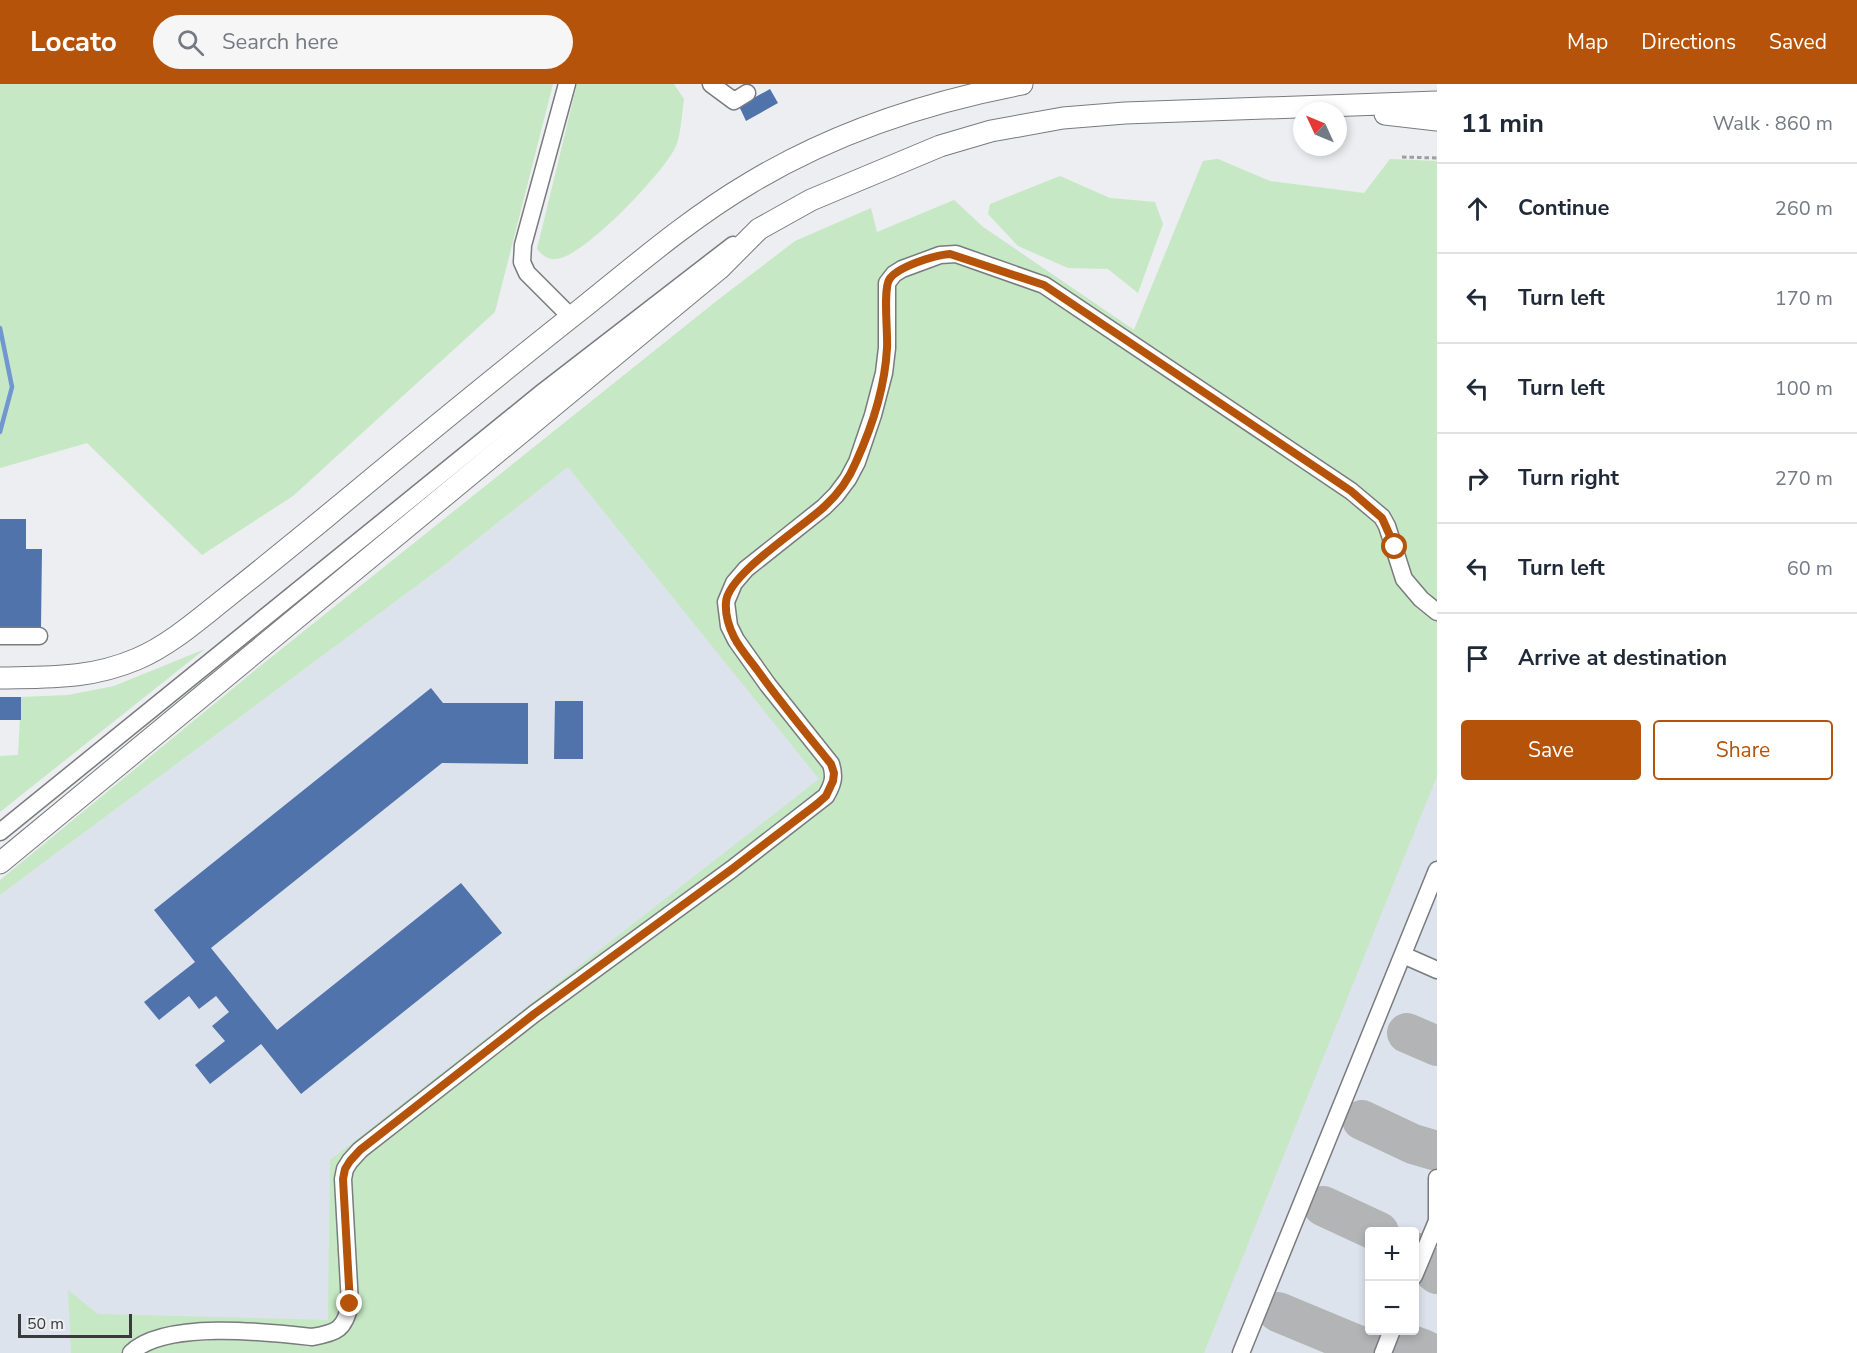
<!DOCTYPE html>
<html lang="en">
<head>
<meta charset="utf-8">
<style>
	:root { --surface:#fff; --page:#f6f6f7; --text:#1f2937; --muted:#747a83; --line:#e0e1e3; --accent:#b45309 }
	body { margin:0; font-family:"Nunito Sans",sans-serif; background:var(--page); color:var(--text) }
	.controls { position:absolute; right:18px; bottom:18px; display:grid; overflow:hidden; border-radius:6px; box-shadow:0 3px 9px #0003 }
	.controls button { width:54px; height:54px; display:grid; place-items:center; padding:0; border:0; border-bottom:2px solid var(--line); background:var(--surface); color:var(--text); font:30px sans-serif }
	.compass { position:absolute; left:1293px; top:18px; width:54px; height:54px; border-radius:50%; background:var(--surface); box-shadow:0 3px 9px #0003; rotate:314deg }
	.scale { position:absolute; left:18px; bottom:15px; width:114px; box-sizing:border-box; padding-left:6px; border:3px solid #393a3b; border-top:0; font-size:16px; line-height:21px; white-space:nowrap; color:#393a3b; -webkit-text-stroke:4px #eceef1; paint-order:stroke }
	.stop { position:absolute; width:18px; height:18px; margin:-14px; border:4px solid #b45309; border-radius:50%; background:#fff }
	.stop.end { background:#b45309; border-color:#fff; box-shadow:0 2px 6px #0008 }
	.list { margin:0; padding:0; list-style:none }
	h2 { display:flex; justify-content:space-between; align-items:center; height:78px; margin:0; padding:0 24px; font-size:26px }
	h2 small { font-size:20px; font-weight:400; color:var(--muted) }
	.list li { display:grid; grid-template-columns:39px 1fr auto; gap:18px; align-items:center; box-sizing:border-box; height:90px; padding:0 24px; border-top:2px solid var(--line) }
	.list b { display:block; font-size:22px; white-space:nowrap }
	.list em { font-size:20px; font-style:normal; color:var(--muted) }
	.actions { display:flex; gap:12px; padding:18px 24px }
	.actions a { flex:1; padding:14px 0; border:2px solid var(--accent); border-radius:6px; text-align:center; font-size:21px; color:var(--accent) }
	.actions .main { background:var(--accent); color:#fff }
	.icon { flex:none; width:33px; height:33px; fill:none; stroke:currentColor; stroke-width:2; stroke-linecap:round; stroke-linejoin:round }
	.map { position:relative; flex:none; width:1437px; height:1269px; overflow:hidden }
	header { display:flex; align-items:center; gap:36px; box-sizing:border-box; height:84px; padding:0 30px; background:var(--accent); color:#fff }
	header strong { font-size:28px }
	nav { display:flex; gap:33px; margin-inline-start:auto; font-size:21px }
	.search { width:420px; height:54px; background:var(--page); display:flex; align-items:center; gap:15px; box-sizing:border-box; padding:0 21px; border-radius:33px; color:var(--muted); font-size:22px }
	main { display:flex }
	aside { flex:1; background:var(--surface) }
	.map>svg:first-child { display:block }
	.built { fill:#dde3ec; fill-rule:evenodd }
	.green { fill:#c6e8c4 }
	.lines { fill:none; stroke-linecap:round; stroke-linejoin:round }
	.stream { stroke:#7196d2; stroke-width:4.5 }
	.taxiway { stroke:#b2b4b6; stroke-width:40 }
	.building { fill:#5173ac }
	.minor-casing { stroke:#797b7e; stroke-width:19 }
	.major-casing { stroke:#797b7e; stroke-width:23 }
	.path { stroke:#9c9ea0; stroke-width:3; stroke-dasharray:4.5 3; stroke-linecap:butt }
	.minor { stroke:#fff; stroke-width:16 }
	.major { stroke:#fff; stroke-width:21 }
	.route { stroke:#b45309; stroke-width:8 }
</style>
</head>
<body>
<header>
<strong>Locato</strong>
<div class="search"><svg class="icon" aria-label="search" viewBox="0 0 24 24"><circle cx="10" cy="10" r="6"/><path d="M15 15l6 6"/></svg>Search here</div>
<nav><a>Map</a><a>Directions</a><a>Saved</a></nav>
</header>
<main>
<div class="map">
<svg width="1437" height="1269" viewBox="0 0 1437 1269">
	<rect width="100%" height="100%" fill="#eceef1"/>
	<!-- built -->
	<path class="built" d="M1218,75L1437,439V1269H0V811L442,483L706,273L954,116L983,143L1134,246L1203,77ZM1370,1148H1414V1246H1370Z"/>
	<!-- green -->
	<path class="green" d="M0,0H553L495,228L293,412L202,471L87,359L0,384Z
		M577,0H674L684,15C682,28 681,53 675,64C663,89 583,174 556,175C547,176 542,171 537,165Z
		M1218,75L1270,97L1364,109L1390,75L1437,77V692L1204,1269H71L68,1206L98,1230L328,1236L330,1076L819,695L568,383L442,483L0,811V796L259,583L719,215L795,157L871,124L877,148L954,116L983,143L1134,246L1203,77Z
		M1060,92L1110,114L1155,118L1163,140L1138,209L1108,185L1068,184L1018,162L988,130L990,120Z
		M205,565L0,728V672L18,671L21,613L68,611L114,602Z"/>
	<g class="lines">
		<!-- stream -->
		<path class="stream" d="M0,244L12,303L0,348"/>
		<!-- taxiway -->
		<path class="taxiway" d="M1407,949L1437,962
			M1362,1036L1413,1060L1437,1067
			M1323,1122L1379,1148
			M1414,1168L1421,1177L1437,1190
			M1278,1228L1367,1265L1370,1269
			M1367,1265C1389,1259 1410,1256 1430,1269"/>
	</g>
	<!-- building -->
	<path class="building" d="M770,5L778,19L746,37L739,22Z
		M0,435H26V465H42L41,543H0Z
		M431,604L443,619H528V680L442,679L211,864L277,946L461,799L502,849L301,1010L261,960L210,1000L195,981L225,957L212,942L229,928L216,912L199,925L189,912L159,936L144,918L195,878L154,826Z
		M0,613H21V636H0Z
		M555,617H583V675H554Z"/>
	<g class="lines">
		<!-- minor casing -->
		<g class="minor-casing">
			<path id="minor" d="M567,0L523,161L522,178L527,189L571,233
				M711,0L734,17L747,9
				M0,552H39
				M0,748L544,307L733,161
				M1403,871L1437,886
				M1437,1094V1136
				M1414,1192L1437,1137
				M131,1269C164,1236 268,1248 312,1253C337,1249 345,1245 350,1220L343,1095L345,1085L350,1077L360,1066L534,930L732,785L826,712C833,700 835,693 831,680L768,601L736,556L729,542L726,518L734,499L746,485L824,423L836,411L848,395L857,378L873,331L884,289L887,264V199L894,190L902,185L940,171L956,170L1044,201L1351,407L1382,433L1387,442L1404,495L1421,515L1437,528
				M1241,1269L1437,786
				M1383,1269L1392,1246"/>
		</g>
		<!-- major casing -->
		<g class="major-casing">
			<path id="major" d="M1385,30L1437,36
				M0,594C50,593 90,595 137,575C170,561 199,535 227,513C260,487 293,460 326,433C410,363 494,294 580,226C635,182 689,135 750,99C833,49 927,18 1022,0
				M0,779L719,185L759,145L811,116L940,62L991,47L1063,34L1125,29L1437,18"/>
		</g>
		<!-- path -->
		<path class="path" d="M1402,73L1437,74"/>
		<!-- minor -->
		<use href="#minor" class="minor"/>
		<!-- major -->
		<use href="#major" class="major"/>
	</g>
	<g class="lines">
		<!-- route -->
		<path class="route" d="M350,1220L343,1095L345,1085L350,1077L360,1066L534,930L732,785L817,720L826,712L833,697L834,689L831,680C806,649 781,619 758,587C750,576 740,565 734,553C729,543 725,530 726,518C728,490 803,443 825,422C838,410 849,395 856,378C872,343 885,302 887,264C888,250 883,207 889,196C896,183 935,171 950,170L1044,201L1351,407L1382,434L1395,463"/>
	</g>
</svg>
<div class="controls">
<button>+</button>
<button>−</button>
</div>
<svg class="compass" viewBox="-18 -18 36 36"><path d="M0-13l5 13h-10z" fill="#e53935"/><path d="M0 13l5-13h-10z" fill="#747a83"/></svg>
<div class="scale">50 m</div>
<div class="stop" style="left:1395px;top:463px"></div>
<div class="stop end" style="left:350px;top:1220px"></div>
</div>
<aside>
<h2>11 min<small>Walk · 860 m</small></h2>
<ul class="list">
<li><svg class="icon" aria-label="ahead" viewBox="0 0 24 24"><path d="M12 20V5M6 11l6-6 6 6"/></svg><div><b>Continue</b></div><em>260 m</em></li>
<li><svg class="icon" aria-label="left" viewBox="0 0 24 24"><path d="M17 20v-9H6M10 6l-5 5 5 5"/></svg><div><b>Turn left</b></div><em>170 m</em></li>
<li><svg class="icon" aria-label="left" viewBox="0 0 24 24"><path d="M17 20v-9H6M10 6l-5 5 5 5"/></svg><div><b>Turn left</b></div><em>100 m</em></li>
<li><svg class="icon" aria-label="right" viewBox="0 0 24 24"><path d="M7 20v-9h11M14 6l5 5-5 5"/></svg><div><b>Turn right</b></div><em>270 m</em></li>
<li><svg class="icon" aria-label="left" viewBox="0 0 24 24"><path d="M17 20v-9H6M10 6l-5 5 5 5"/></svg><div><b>Turn left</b></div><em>60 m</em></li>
<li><svg class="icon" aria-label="arrive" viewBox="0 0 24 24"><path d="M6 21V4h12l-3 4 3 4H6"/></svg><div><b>Arrive at destination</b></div></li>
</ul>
<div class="actions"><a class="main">Save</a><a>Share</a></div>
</aside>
</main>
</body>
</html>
